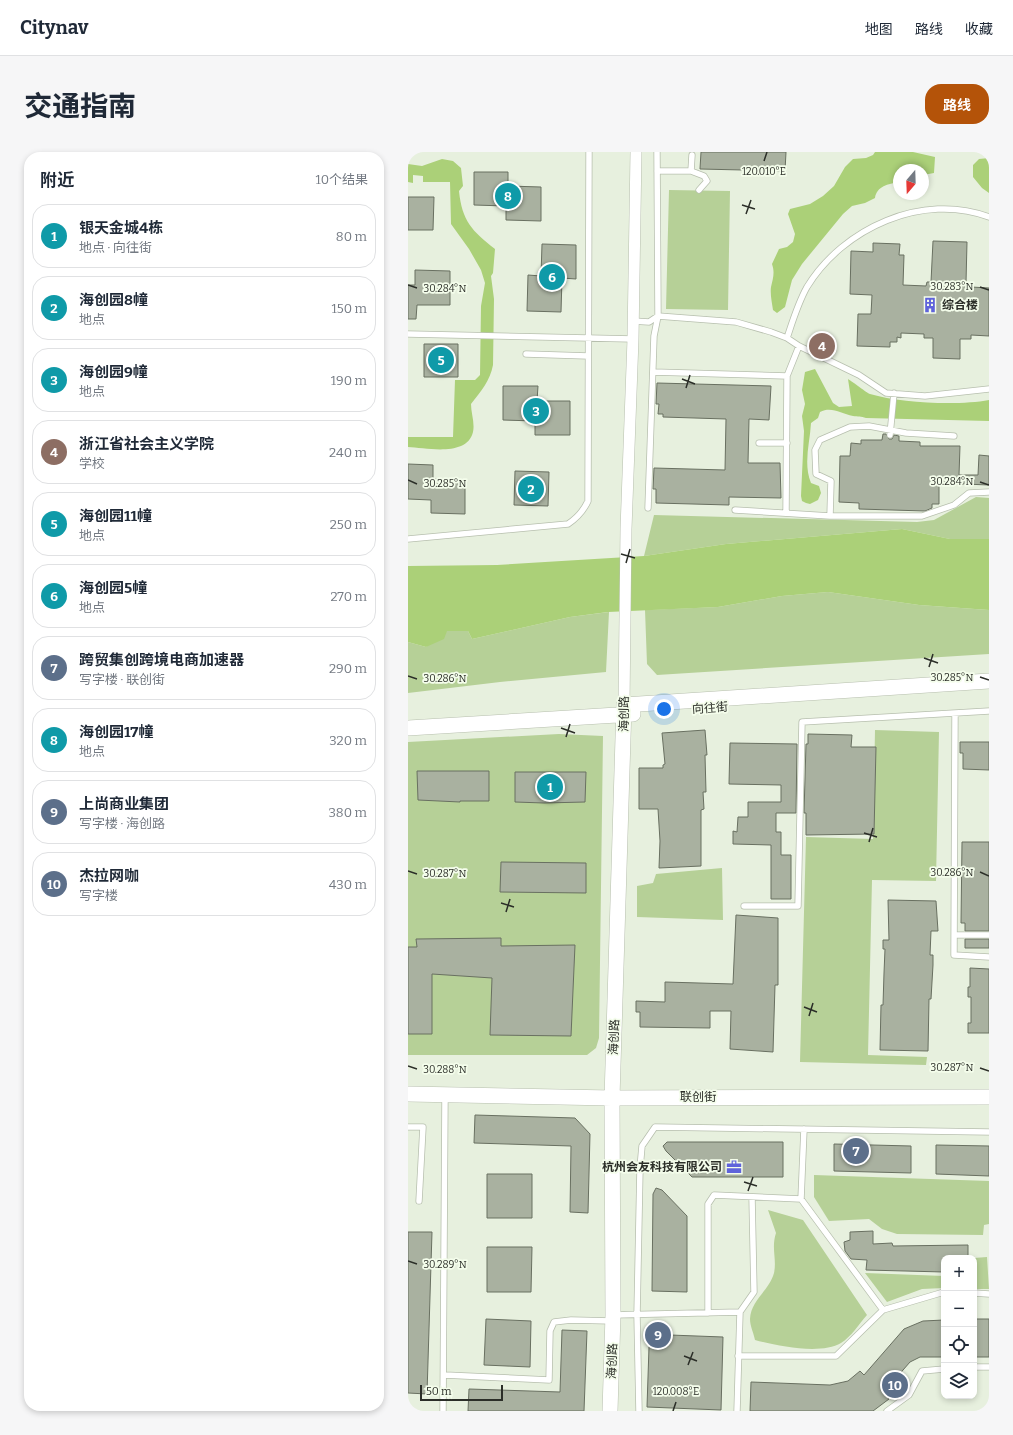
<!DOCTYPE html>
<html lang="zh">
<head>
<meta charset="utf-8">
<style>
	:root { --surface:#fff; --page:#f6f6f7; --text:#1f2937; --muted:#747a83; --line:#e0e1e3; --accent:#b45309 }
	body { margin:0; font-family:Bitter,"Noto Sans SC",serif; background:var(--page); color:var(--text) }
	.controls { position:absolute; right:12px; bottom:12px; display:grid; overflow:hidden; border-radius:8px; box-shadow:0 2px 6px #0003 }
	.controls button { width:36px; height:36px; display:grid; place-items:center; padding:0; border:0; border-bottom:1px solid var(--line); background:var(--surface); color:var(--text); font:20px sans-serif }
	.compass { position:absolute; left:485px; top:12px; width:36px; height:36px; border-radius:50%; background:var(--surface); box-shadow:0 2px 6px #0003; rotate:199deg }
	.scale { position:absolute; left:12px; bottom:10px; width:83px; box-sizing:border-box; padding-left:4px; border:2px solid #2b2e28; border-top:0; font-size:11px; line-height:14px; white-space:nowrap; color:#2b2e28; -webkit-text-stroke:3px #f4fdeb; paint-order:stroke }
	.you { position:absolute; left:256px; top:557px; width:14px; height:14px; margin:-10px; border:3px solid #fff; border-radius:50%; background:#1a73e8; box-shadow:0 0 0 6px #1a73e833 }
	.badge { display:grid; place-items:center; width:26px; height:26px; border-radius:50%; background:var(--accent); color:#fff; font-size:13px; font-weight:700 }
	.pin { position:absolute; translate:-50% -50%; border:2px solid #fff; box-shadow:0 1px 4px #0006 }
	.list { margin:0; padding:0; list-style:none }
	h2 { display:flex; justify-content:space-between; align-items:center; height:52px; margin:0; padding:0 16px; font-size:17px }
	h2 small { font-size:13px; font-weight:400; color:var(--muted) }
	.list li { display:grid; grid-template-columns:26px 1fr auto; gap:12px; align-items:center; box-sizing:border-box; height:64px; margin:0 8px 8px; padding:0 8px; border:1px solid var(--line); border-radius:16px }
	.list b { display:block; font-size:15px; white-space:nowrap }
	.list p { margin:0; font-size:13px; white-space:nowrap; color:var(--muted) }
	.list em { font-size:13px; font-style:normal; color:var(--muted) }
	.icon { flex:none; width:22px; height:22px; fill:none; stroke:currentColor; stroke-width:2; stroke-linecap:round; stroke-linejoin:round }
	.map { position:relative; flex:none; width:581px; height:1259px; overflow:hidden; border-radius:16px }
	header { display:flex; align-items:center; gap:24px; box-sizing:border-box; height:56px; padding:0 20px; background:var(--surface); border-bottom:1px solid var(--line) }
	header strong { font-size:19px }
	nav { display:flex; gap:22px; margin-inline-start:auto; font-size:14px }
	.intro { display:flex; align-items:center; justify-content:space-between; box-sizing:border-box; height:96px; padding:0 24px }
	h1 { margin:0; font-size:28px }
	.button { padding:10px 18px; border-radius:16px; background:var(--accent); color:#fff; font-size:14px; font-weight:700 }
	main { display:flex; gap:24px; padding:0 24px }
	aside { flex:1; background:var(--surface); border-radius:16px; box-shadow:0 2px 6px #0003 }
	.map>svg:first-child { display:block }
	.green { fill:#b6d097 }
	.water { fill:#abd078 }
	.building { fill:#a9b1a0; stroke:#697061 }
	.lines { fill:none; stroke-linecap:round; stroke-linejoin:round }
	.lane-casing { stroke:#b7bfae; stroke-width:7 }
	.street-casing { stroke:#b7bfae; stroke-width:12 }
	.secondary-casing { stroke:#b7bfae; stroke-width:16 }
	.lane { stroke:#fff; stroke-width:5.5 }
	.street { stroke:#fff; stroke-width:11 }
	.secondary { stroke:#fff; stroke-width:15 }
	.ticks { fill:none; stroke:#2b2e28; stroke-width:1.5 }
	.labels { text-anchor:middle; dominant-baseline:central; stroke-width:3.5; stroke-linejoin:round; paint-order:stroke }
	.poi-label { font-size:12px; font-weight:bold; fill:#2b2e28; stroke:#f4fdeb; text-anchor:start }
	.street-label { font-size:12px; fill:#2b2e28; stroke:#f4fdeb }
	.ticks-label { font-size:10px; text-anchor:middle; fill:#2b2e28; stroke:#f4fdeb; stroke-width:3.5; stroke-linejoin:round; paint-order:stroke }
</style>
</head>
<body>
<header>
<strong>Citynav</strong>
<nav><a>地图</a><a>路线</a><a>收藏</a></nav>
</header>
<div class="intro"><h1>交通指南</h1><a class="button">路线</a></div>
<main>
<aside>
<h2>附近<small>10个结果</small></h2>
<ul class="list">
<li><span class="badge" style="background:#0f9aa8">1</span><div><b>银天金城4栋</b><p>地点 · 向往街</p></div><em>80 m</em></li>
<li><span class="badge" style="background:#0f9aa8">2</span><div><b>海创园8幢</b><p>地点</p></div><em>150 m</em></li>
<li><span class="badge" style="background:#0f9aa8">3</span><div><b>海创园9幢</b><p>地点</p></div><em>190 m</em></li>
<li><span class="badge" style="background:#8d6e63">4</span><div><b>浙江省社会主义学院</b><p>学校</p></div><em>240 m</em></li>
<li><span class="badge" style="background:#0f9aa8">5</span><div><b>海创园11幢</b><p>地点</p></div><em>250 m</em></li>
<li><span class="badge" style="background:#0f9aa8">6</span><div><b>海创园5幢</b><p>地点</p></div><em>270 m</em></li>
<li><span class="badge" style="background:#5c6f8a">7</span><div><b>跨贸集创跨境电商加速器</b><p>写字楼 · 联创街</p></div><em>290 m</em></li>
<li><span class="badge" style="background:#0f9aa8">8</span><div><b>海创园17幢</b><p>地点</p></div><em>320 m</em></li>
<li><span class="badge" style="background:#5c6f8a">9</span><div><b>上尚商业集团</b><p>写字楼 · 海创路</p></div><em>380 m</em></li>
<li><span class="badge" style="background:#5c6f8a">10</span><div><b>杰拉网咖</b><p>写字楼</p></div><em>430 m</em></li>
</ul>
</aside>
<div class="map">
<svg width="581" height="1259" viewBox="0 0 581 1259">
	<rect width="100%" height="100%" fill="#e7f0de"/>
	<!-- green -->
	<path class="green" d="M261,38L322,39L320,158L258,157Z
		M568,345L581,346V387H542L494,377L318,392L236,404L246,363L509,370L526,368Z
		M420,440L511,453L581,458V502L249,523L239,512L237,458L310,455L374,444Z
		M201,460L198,520L92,530L0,541V490L18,495L38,479H60L64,487L162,465Z
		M467,578L531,580L528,729L464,728L460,903L519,905L518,913L392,910L398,685L465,687Z
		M151,582L195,584L191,886L188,896L179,903H0V590Z
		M314,716L315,768L229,765V734L245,731L248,722Z
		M406,1023L581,1029V1072L576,1073L575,1083L489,1082L474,1077L461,1067L421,1069L406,1045Z
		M360,1058L395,1068L459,1163C451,1172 443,1185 433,1191C413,1203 369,1194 347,1188C346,1182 342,1174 342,1167C343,1148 361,1139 366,1121C369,1107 363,1096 368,1081Z
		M579,1105L581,1137H566V1106Z
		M457,1121L536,1124V1136L514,1137L479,1150Z"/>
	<!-- water -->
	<path class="water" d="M467,0H505L527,5L526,21L515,23V18H491V30C480,32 469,34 467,46L457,51L444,54L435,62L394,112L384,128L377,155L369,161L365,158C364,151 362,142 363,135C365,126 367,121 364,112L371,97L379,95L385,90L387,82L380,62L382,57L402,52L415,44L426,34L437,15L445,7L458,6L465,3Z
		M581,6V41L574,36L565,25V13L571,7Z
		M34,7L45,9L53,16L55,34L51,39C54,69 64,79 87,97L85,121L83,124L86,147L85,213C82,229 73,239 63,252C63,261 67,271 65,280C59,305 19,296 0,295V285H45L47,228H67L72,223L73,154L77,131L73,118L61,97L43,72L42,30H15V24L5,23V31L0,30V12L14,14Z
		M407,217L425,251L431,255L444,254L440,227C445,230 459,241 462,242C493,251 549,254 581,248V269L458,266C453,264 450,265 445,264C433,262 424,254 412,260L410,266L403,271C402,291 395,311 403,331L411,334L413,341L410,348L402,352L398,351L394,349L393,344L396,279L394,264L397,252L394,238L397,220Z
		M494,377L542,387H581V458L511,453L420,440L374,444L310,455L200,460L162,465L64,487L60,479H39L36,487L18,495L0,490V414L89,413L236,404L318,392Z"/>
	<!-- building -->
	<path class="building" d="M293,0H378L377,19L292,17Z
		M66,20H100V34L133,35V69L98,68V54L66,53Z
		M0,45H26L25,78H0Z
		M525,89L559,90L558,131H563V135L581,136V184L563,183V187H552V207L525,206V186H516V182L493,181V186L489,185V190H482V195L449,194L450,162H463L464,143L442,142L443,99L465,100V91L492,92L491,103H496L495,133L518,134L519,130H523Z
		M134,92L168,93V127L154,126L153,160L119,159L120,123L133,124Z
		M7,118L42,119V153H9L8,167H0V133H7Z
		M16,192H50V225H16Z
		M249,231L363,234L361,268L341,267L340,311H372L373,346L321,345V353L248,351V337H245L246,316L317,318L318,267L255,265V262H250L251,252H248Z
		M95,234H130L129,249H162V283H127V269L95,268Z
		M475,282H478L481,287H484L486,283L491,284V289L512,290V294H552L551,323H570L571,303L581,304V333L531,331V352H524V356L517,359L451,357V351L431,350L432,304H442L443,291L453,292V288H474Z
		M0,312L25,313V327L57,328V362L23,361V348L0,347Z
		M107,319L141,320L140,354L106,353Z
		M297,578L299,603H297L298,640H295L296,657L293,658V714L251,716L252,689L250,657H231V616H255V613L257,612L254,581Z
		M400,582L444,583L443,595H468L466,682L398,683V661H396L398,592H400Z
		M552,590H581V618L555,617V601H552Z
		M322,591L389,592L388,661H368V680H373V703H383V747H363V693L325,692V679L329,680L330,665H340V650H373V633L321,632Z
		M9,619H81V649H52V650L10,648Z
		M107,620H178L177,650L136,651L107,650Z
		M554,690H581V779H557V771H553Z
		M93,710L178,711V741L92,740Z
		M480,748L528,749L530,779H523L522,803H525V813L523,847H521L520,899L472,898L473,853H475L476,821L477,797H475V788H481Z
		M328,763L370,766V833H367L365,900L322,897L323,859H302V876L232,875V860H228V849L257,850V830L325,832Z
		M93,786V794L167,793L163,884L82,883L84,826L24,822V882H0V795H9L8,787Z
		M557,787H581V796H557Z
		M562,816L581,817V881H560V871H563V845H560V835H562Z
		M67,963L167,966L182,982L180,1061L162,1060L163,994L66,991Z
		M259,990H375V1025H284L258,999L255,994Z
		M426,992L503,994V1021L426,1019Z
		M528,993L581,994V1024L528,1022Z
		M79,1022H124V1066H79Z
		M248,1036L254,1038L279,1064V1140L244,1139L245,1042Z
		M465,1079V1092L484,1091L485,1094L560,1093V1106H536V1120L458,1118L459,1108L443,1107L437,1099L436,1090L442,1088V1080Z
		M0,1080H24L19,1242L0,1241Z
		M79,1095H124L123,1140H79Z
		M78,1167L123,1169L122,1215L76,1213Z
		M566,1167H581V1205H566Z
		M536,1168V1205H512L502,1210L475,1241L481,1247L465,1259H342L343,1230L422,1233L440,1229L452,1219L456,1223L496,1177L515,1169Z
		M154,1178L179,1179L176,1259H60L61,1237L152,1240Z
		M262,1183L315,1185L313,1258L239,1255L241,1195L254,1196Z"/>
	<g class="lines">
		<!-- lane casing -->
		<g class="lane-casing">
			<path id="lane" d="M249,0L250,164L328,170L363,180L379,186L391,194L451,223L478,241L517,244L581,237
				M249,19H283L284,3
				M283,19L296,24L299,29L291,38
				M225,169L241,170L250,164L246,184L240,356
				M0,182L225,187
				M379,186C385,168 390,151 399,135C435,76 515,40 581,65
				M118,202L180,204
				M245,220L379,224L391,194
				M482,283L486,241
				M351,291H379
				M327,358L422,364H514L546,353L561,341L581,340
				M378,361L379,224
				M422,364L423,329L408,322L407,298L412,288L442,275L461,274L498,281L546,284
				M0,387L160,372C169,366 175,360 180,349L181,0
				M547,561L546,803L581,805
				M336,754H390L394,570L581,559
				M546,783H581
				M0,975H15L11,1049
				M396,977L393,1047L475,1158
				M566,1141L581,1142
				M332,1160L346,1140L344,1045
				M300,1161V1052L306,1043L393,1047
				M205,1163L332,1160L329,1259
				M330,1204H428L475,1158L536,1140
				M566,1215H581
				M37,1223L141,1228L142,1179L146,1170L163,1168L204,1169
				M35,1259L37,943
				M231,1259L229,1163L232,1016L234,994L247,975L581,980
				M479,1259L501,1243L514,1219L536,1217"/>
		</g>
		<!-- street casing -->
		<g class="street-casing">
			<path id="street" d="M216,553L218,377L225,187L228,0"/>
		</g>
		<!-- secondary casing -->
		<g class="secondary-casing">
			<path id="secondary" d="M0,576L225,562
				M0,942L204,946L581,945
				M202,1259L205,1163L204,946L216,553L581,529"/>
		</g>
		<!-- lane -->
		<use href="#lane" class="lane"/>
		<!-- street -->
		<use href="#street" class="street"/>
		<!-- secondary -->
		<use href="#secondary" class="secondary"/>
	</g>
	<!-- ticks -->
	<path class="ticks" d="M356,9L359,0M334,53L347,57M338,62L343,48M0,133L9,136M572,135L581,138M274,227L287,232M278,236L282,223M0,328L9,332M572,330L581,333M213,402L227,406M218,411L222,397M516,506L530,511M521,515L525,502M0,524L9,527M572,525L581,528M153,576L167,581M158,585L162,572M456,681L469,685M461,690L465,676M0,719L9,722M572,720L581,724M93,751L106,755M98,760L102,747M396,855L409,860M401,864L405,851M0,914L9,917M572,916L581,919M336,1030L349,1034M340,1039L345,1025M0,1109L9,1112M276,1204L289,1209M280,1213L285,1200M265,1259L268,1250"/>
	<!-- icons -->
	<defs>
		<g id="building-bare" transform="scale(1.2)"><path d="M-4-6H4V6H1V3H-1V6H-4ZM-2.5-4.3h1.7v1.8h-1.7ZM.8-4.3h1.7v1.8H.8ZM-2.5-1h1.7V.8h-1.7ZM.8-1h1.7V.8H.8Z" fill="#5f63db" stroke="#f4fdeb" stroke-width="2.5" paint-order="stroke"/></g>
		<g id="office-bare" transform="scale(1.2)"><path d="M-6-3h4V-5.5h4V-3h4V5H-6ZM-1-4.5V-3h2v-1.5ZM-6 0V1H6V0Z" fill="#5f63db" stroke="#f4fdeb" stroke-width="2.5" paint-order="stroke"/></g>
	</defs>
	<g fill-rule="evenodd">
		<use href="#building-bare" x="522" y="153"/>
		<use href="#office-bare" x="326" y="1015"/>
	</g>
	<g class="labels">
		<!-- poi labels -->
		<g class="poi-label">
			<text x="534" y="153">综合楼</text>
			<text x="314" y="1015" text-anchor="end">杭州会友科技有限公司</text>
		</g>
		<!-- street labels -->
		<g class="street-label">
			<text transform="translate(302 556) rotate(-4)">向往街</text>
			<text transform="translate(216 562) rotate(-89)">海创路</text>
			<text transform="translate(206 885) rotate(-88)">海创路</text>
			<text x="290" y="945">联创街</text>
			<text transform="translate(204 1209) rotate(-88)">海创路</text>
		</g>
	</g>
	<g class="ticks-label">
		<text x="356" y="23">120.010°E</text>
		<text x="544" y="138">30.283°N</text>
		<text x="37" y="140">30.284°N</text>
		<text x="544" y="333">30.284°N</text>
		<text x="37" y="335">30.285°N</text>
		<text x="544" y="529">30.285°N</text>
		<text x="37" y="530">30.286°N</text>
		<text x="544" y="724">30.286°N</text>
		<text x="37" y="725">30.287°N</text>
		<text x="544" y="919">30.287°N</text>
		<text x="37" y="921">30.288°N</text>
		<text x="37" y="1116">30.289°N</text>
		<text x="268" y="1243">120.008°E</text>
	</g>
</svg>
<div class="controls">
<button>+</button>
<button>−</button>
<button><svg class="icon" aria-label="locate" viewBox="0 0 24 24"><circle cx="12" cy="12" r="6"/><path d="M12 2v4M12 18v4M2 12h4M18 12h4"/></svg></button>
<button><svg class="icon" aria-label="layers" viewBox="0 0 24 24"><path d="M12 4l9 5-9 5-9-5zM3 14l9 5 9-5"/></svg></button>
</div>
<svg class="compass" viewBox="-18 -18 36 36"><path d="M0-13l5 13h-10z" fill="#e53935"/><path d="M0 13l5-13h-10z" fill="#747a83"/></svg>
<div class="scale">50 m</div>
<div class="you"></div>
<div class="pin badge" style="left:142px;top:635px;background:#0f9aa8">1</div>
<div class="pin badge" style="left:123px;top:337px;background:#0f9aa8">2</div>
<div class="pin badge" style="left:128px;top:259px;background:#0f9aa8">3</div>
<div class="pin badge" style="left:414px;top:194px;background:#8d6e63">4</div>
<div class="pin badge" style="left:33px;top:208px;background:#0f9aa8">5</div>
<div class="pin badge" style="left:144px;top:125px;background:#0f9aa8">6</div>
<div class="pin badge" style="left:448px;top:999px;background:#5c6f8a">7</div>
<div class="pin badge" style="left:100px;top:44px;background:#0f9aa8">8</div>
<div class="pin badge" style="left:250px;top:1183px;background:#5c6f8a">9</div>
<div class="pin badge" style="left:487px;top:1233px;background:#5c6f8a">10</div>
</div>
</main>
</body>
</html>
